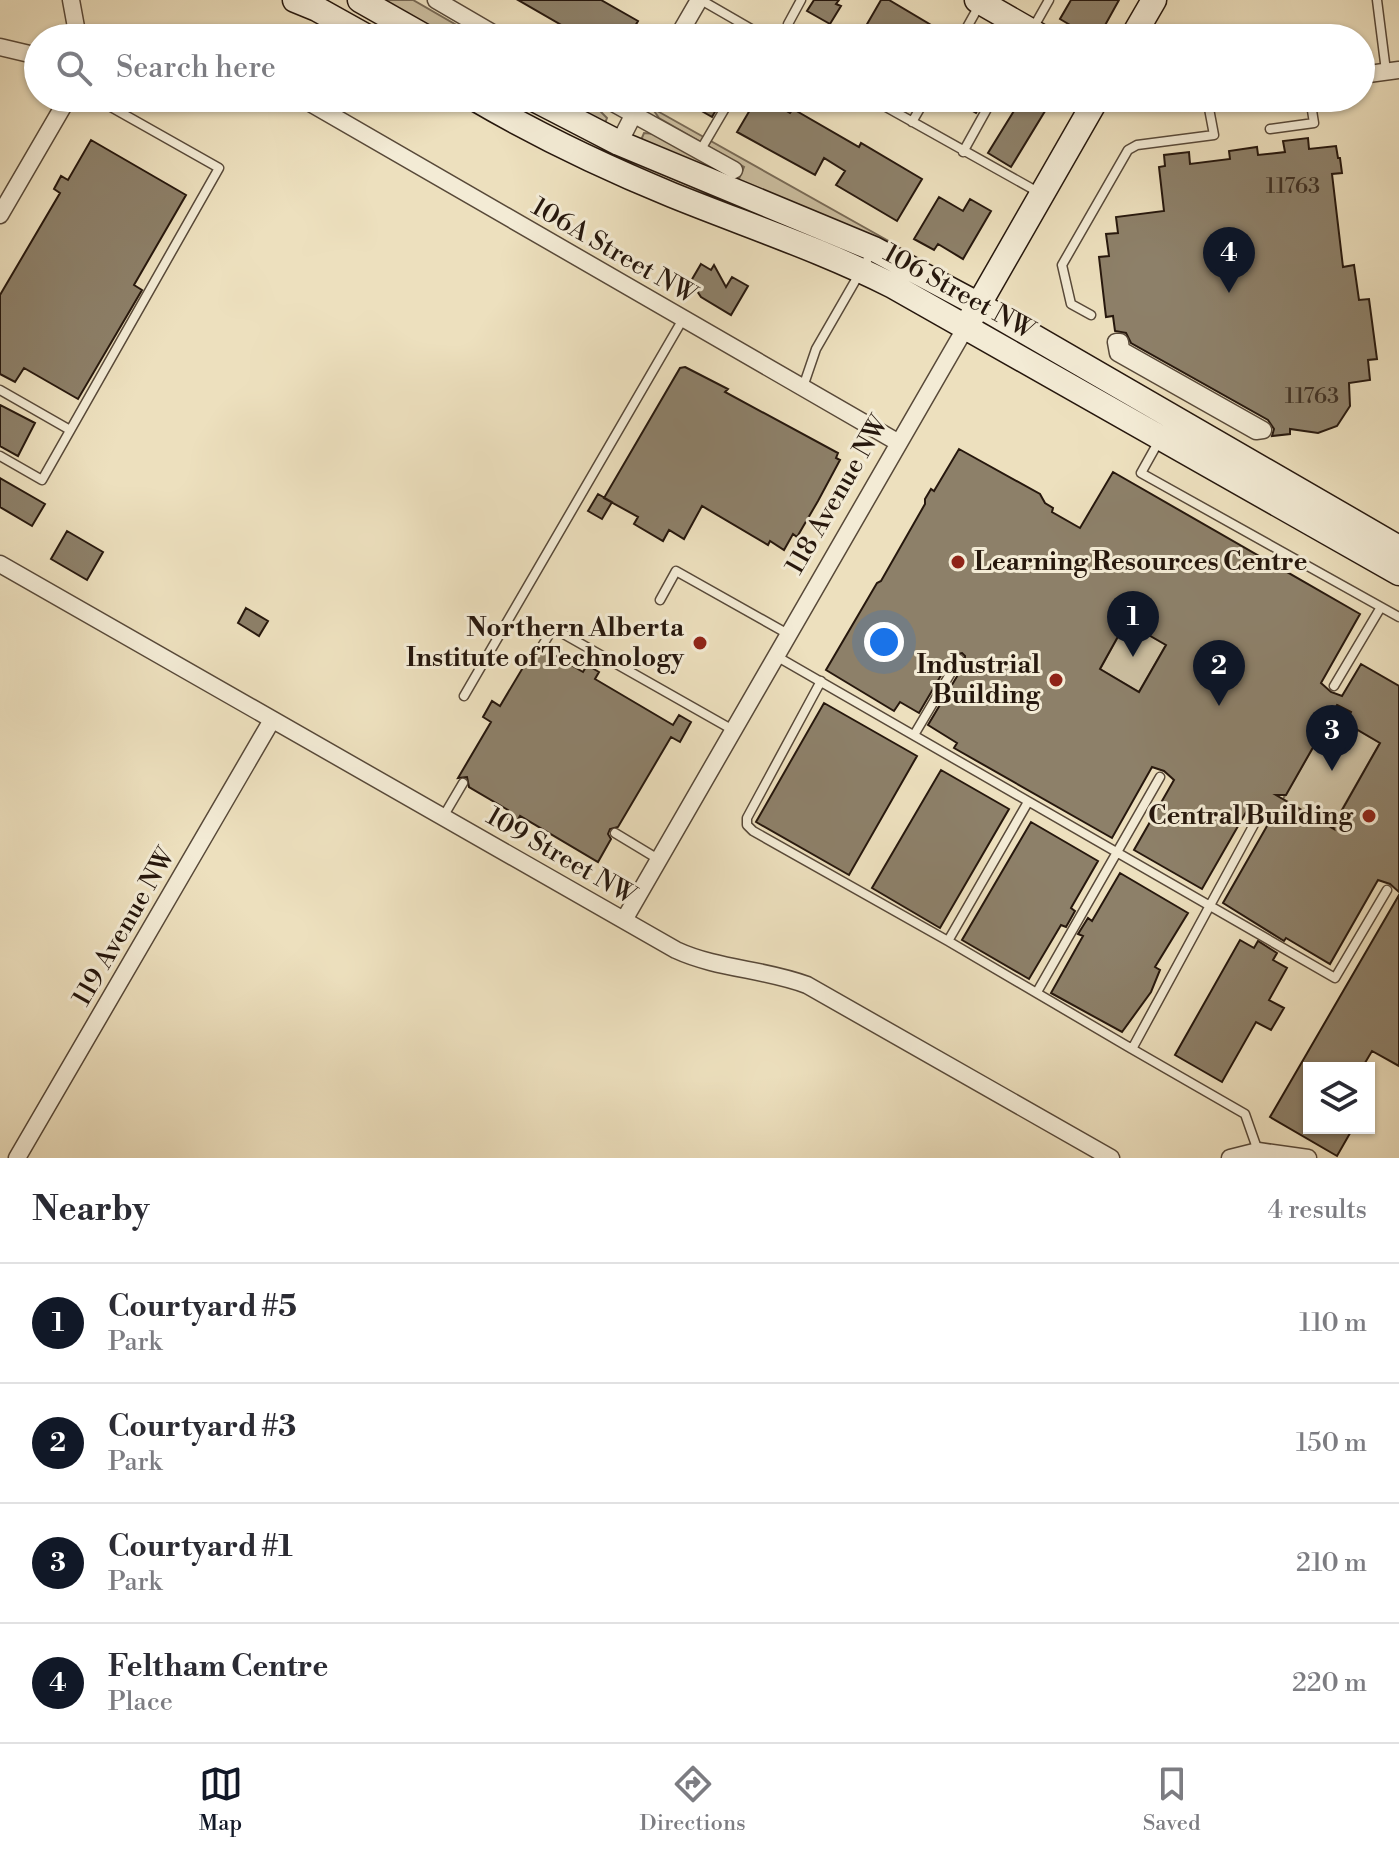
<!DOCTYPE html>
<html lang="en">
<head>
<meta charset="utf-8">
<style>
	:root { --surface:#fff; --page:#f2f2f3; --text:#2b2b33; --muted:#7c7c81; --line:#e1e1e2; --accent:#111827 }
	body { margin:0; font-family:"Libre Bodoni",serif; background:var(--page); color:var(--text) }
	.controls { position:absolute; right:24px; bottom:24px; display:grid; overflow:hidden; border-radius:0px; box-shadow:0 2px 6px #0004 }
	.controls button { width:72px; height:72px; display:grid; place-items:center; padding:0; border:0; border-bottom:2px solid var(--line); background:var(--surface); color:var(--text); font:40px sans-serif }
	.you { position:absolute; left:884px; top:642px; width:28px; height:28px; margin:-20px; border:6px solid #fff; border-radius:50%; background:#1a73e8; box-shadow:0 0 0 12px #1a73e833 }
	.badge { display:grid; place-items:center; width:52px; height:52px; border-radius:50%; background:var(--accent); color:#fff; font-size:26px; font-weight:700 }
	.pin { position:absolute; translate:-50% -66px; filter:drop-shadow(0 2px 4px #0008) }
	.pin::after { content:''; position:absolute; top:42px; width:28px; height:24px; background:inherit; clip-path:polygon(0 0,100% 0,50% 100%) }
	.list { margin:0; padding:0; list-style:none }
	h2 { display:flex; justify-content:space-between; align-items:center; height:104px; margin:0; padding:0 32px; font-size:34px }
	h2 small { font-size:26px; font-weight:400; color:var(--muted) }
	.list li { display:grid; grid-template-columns:52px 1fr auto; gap:24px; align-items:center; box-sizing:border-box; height:120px; padding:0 32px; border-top:2px solid var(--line) }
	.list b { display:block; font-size:30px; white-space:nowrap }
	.list p { margin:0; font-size:26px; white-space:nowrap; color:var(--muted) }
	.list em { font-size:26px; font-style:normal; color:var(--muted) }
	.icon { flex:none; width:44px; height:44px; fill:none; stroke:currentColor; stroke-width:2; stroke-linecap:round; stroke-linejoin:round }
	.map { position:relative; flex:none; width:1399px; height:1158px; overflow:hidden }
	.search { position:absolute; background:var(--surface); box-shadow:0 2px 6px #0004; left:24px; right:24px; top:24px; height:88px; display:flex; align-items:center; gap:20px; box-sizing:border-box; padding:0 28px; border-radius:44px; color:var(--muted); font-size:30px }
	.sheet { height:584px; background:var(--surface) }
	nav { display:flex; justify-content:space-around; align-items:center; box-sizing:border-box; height:112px; border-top:2px solid var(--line); background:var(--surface); font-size:22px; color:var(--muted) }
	nav a { display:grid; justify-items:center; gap:4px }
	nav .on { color:var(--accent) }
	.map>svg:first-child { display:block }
	.green { fill:#cbbea0; stroke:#786a56; stroke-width:2 }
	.building { fill:#8d8069; stroke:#26170d; stroke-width:2; fill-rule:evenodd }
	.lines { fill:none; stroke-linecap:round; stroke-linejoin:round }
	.lane-casing { stroke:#584939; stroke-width:11 }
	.street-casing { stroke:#584939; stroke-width:19 }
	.secondary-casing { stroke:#26170d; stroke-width:27 }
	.lane { stroke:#f3ebd5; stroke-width:8 }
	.street { stroke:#f3ebd5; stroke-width:16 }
	.secondary { stroke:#f3ebd5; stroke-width:24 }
	.poi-dot { fill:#8f2418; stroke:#f3ebd5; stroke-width:3 }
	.labels { text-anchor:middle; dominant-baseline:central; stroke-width:6; stroke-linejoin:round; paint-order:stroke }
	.number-label { font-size:22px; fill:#403124 }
	.street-label { font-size:26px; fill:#26170d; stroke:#f3ebd5 }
	.poi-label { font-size:26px; font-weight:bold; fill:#26170d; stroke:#f3ebd5; text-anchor:end }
</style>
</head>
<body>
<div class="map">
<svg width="1399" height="1158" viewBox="0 0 1399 1158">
	<rect width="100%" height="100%" fill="#ede0be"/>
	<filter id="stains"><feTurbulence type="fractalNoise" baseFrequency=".0025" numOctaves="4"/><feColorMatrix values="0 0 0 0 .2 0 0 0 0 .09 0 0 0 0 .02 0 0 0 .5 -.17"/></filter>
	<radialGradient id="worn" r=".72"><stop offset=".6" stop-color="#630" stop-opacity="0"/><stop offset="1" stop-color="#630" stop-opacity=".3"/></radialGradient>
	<!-- green -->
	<path class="green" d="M379,0H413L479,38H446Z
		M550,98C578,98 587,96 607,118L605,123Z
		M652,108L894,244L914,257L641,140L644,133L656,134L736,180L739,179L744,167L659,118Z
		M1126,622L1166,645L1139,692L1100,669Z
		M1332,715L1380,743L1332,827L1283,799Z"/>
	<!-- building -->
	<path class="building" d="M518,0H601L638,21L628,38H584Z
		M814,0H839L836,4L841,6L830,24L807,11Z
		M881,0H889L953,38H859Z
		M1071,0H1119L1098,38H1092L1060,19Z
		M679,98H723L712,117Z
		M757,98H764L790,113L793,109L859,147L861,143L922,179L897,221L836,185L845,171L824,158L815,175L737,132Z
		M950,98H985L976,113Z
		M1022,98H1053L1011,167L988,153Z
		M1308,138L1309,149L1336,146L1338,158H1340L1342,173L1332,174L1343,267L1354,265L1359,300L1369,299L1377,359L1368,360L1370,380L1349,383L1350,406L1337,426L1318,433L1290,429V434L1272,436L1274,429L1268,420L1131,343L1126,333L1115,331L1113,316L1106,317L1099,257L1109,256L1106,234L1118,233L1116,217L1164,211L1159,167L1165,166L1164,155L1189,152L1190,164L1230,159L1229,151L1257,147L1258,155L1285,152L1283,141Z
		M91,140L186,195L134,285L142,290L78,399L24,368L15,382L0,374V295L60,193L54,189L61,176L68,180Z
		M939,197L963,211L970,199L991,211L963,259L938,244L934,250L914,239Z
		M701,264L711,270L714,265L726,287L732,277L748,286L731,315L701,297L695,288L697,285L691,281Z
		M685,367L728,389L725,392L838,453L836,458L840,460L818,501L797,537L793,534L784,550L770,541L768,545L702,506L684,539L669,530L663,541L634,524L638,517L604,498L680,368Z
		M0,405L35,423L18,456L0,446Z
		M959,449L1040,494L1045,503L1053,508L1052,512L1080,528L1113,472L1360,614L1321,683L1331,692L1342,696L1361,664L1399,686V892L1390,884L1378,880L1330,964L1286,938L1284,941L1223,903L1271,819L1262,811L1249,807L1202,889L1134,850L1174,780L1164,771L1152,767L1112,838L954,748L957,743L928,725L965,663V656L962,653L953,655L919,713L900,702L894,711L826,670L877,583L881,581L925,504V499L931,489L934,491ZM1126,622L1166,645L1139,692L1100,669ZM1337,705L1351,712L1346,723L1380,743L1333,826L1334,829L1276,795H1286Z
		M0,478L45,504L32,526L0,507Z
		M598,494L612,502L602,519L588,511Z
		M67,531L103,552L87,580L51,559Z
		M246,608L268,621L259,636L238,623Z
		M534,649L540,655L547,651L583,672L587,665L599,672L595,679L673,725L679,715L691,722L680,742L671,737L618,827L610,829L608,834L611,839L598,862L520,816L516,823L504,817L508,810L469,787L467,777L458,778L491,722L483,717L492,701L500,706Z
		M824,703L917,756L849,875L756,822Z
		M941,770L1009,809L940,928L872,888Z
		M1031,822L1098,861L1071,908L1075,911L1066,927L1061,925L1029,979L962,940Z
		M1120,873L1188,913L1155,967L1160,970L1151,992L1122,1032L1051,993L1083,936L1078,934L1088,918L1092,921Z
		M1399,895V1066L1372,1051L1362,1068H1309V1128H1353L1337,1156L1270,1117Z
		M1240,940L1254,948L1258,941L1277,953L1273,960L1287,968L1269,1000L1284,1008L1271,1030L1256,1022L1222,1082L1175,1055Z"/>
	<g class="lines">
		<!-- lane casing -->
		<g class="lane-casing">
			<path id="lane" d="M701,0L767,38
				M1377,0L1386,71
				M788,24L801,0
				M1032,30L1049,0
				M961,38L980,4
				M870,98L1038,192
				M912,122L926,98
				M1270,129L1314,123L1310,98
				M700,151L731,98
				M963,152L993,98
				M1091,315L1071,304L1062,265L1128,150L1137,145L1214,135L1207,98
				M803,387L816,349L873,250
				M0,390L70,430
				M1160,439L1141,473L1399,617
				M0,456L42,480L219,168L95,98
				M660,600L676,571L788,634
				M541,648L553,628L733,730
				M776,656L1335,978L1387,890
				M821,681L747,818V825L753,831L948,941L1132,1049L1258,817
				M1334,686L1381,607
				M464,696L683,319
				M914,735L959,659
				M443,817L463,783
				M615,833L658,859
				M948,941L1028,802
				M1037,992L1160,777
				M1132,1049L1245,1114L1258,1151"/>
		</g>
		<!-- street casing -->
		<g class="street-casing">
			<path id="street" d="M71,0L78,38
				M436,0L501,38
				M677,38L699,0
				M0,47L38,56
				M1361,75L1399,70
				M604,98L734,170
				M305,100L899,443
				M619,143L642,98
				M0,215L68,98
				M1116,342H1120L1121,350L1263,430L1256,431L1118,353Z
				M0,564L676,950C717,969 765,969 807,985L1111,1158
				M624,920L966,327
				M17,1158L272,720
				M1230,1158L1258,1151L1308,1158"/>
		</g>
		<!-- secondary casing -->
		<g class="secondary-casing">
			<path id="secondary" d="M295,0L317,9L369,38
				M360,0L427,38
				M977,0L1043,38
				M1132,38L1154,0
				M474,98C537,135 604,167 672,195C746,225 822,250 893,286L1399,573
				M532,98L619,143L874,249L979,305L1399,548
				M971,318L1097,98"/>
		</g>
		<!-- lane -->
		<use href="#lane" class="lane"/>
		<!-- street -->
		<use href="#street" class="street"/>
		<!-- secondary -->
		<use href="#secondary" class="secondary"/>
	</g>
	<!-- markers -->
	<g class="poi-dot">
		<circle cx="958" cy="562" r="8"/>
		<circle cx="700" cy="643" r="8"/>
		<circle cx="1056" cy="680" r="8"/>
		<circle cx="1369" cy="816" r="8"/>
	</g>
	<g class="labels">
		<!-- number labels -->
		<g class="number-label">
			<text x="1293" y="186">11763</text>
			<text x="1312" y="396">11763</text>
		</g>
		<!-- street labels -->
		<g class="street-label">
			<text transform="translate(614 251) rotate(30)">106A Street NW</text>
			<text transform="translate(959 292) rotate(29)">106 Street NW</text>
			<text transform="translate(837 495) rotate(-60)">118 Avenue NW</text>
			<text transform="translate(561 856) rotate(30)">109 Street NW</text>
			<text transform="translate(124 927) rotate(-60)">119 Avenue NW</text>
		</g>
		<!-- poi labels -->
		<g class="poi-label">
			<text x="974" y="562" text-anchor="start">Learning Resources Centre</text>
			<text x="684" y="628">Northern Alberta<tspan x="684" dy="30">Institute of Technology</tspan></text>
			<text x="1040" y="665">Industrial<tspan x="1040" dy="30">Building</tspan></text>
			<text x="1353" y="816">Central Building</text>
		</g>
	</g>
	<rect width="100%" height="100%" filter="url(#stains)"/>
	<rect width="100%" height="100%" fill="url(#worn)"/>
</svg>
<div class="controls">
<button><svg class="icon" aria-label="layers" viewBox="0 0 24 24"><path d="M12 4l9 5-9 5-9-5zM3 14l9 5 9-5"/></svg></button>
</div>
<div class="you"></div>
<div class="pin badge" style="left:1133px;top:657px">1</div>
<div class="pin badge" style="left:1219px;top:706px">2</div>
<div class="pin badge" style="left:1332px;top:771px">3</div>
<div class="pin badge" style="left:1229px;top:293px">4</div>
<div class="search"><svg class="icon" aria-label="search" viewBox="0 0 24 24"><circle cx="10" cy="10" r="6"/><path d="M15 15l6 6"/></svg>Search here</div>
</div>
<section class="sheet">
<h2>Nearby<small>4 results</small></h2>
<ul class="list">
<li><span class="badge">1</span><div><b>Courtyard #5</b><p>Park</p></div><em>110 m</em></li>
<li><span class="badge">2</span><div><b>Courtyard #3</b><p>Park</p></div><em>150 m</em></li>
<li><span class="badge">3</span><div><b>Courtyard #1</b><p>Park</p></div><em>210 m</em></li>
<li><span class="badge">4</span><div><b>Feltham Centre</b><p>Place</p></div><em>220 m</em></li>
</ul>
</section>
<nav>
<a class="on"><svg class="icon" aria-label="map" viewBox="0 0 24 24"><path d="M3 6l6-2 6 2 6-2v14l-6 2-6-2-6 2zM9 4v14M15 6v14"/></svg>Map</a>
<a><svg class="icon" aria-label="directions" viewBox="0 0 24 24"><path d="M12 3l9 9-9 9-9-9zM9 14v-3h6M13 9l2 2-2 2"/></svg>Directions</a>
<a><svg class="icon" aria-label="saved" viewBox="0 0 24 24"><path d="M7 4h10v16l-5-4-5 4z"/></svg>Saved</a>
</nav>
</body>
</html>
